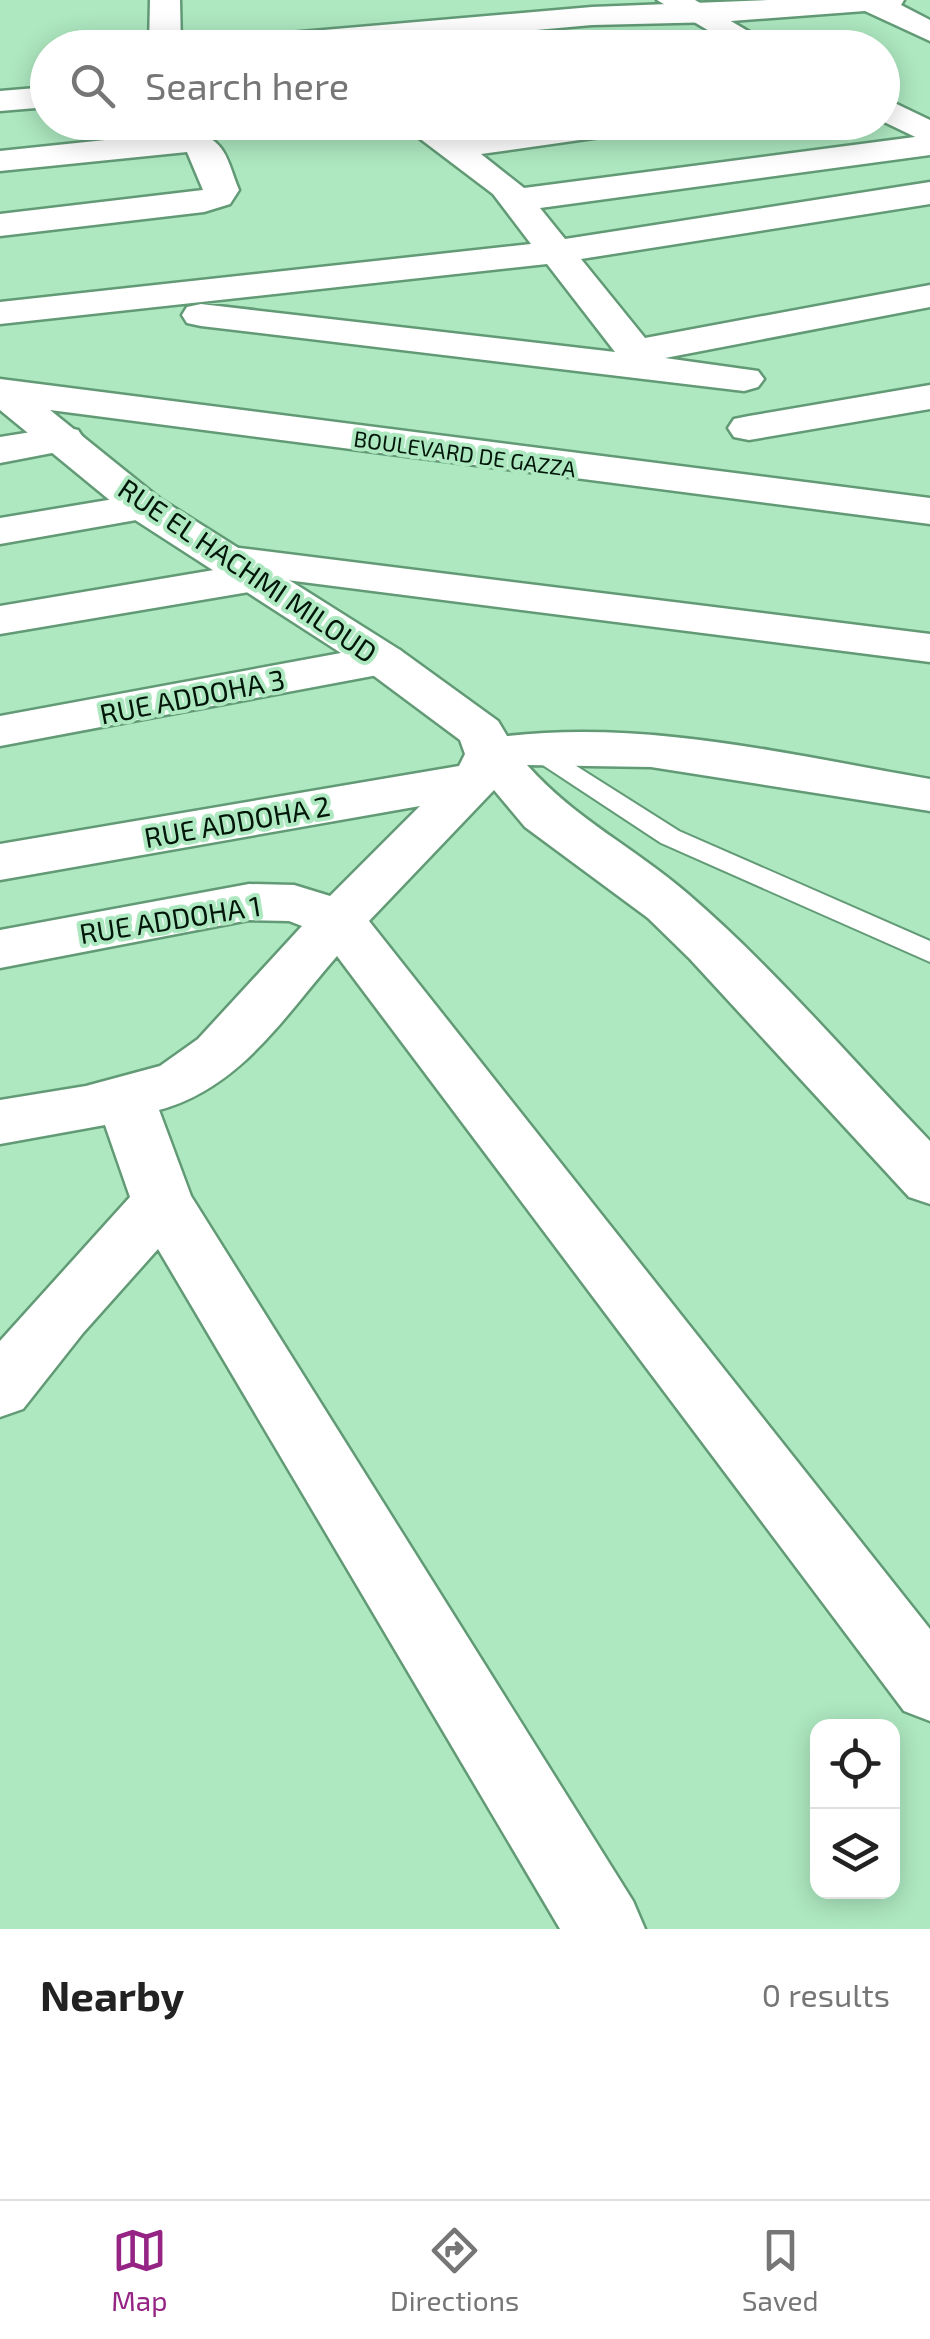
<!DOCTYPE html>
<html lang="en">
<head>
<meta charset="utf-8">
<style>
	:root { --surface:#fff; --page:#f2f2f2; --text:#222; --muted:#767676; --line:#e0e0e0; --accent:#952484 }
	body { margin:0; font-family:"Exo 2",sans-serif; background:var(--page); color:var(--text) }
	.controls { position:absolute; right:30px; bottom:30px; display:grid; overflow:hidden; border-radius:20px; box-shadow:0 5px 25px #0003 }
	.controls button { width:90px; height:90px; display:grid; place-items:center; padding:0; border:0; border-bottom:2px solid var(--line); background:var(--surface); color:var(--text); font:50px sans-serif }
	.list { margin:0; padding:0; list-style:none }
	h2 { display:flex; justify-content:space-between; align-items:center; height:130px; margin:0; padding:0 40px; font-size:42px }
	h2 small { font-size:32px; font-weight:400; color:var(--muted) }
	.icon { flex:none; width:55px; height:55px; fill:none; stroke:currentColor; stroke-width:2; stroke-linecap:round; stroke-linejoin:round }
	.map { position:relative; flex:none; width:930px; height:1929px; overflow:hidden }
	.search { position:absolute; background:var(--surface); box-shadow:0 5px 25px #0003; left:30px; right:30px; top:30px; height:110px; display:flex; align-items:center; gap:25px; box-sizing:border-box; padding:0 35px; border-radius:55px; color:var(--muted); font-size:38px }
	.sheet { height:270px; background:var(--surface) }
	nav { display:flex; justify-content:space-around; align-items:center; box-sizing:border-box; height:140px; border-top:2px solid var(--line); background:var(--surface); font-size:28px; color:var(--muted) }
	nav a { display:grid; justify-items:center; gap:5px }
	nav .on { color:var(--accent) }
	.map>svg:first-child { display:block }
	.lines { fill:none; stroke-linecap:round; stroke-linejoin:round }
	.lane-casing { stroke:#629a76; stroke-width:4 }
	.street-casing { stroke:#629a76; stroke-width:5 }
	.secondary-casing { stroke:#629a76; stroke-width:5 }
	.lane { fill:#fff; fill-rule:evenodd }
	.street { fill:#fff; fill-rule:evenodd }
	.secondary { fill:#fff; fill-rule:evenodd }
	.labels { text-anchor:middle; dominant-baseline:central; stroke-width:8; stroke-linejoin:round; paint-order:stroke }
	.far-street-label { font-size:22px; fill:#011508; stroke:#ade8c0 }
	.street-label { font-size:28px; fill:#011508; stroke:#ade8c0 }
</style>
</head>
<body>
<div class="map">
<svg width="930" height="1929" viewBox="0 0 930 1929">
	<rect width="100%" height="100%" fill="#ade8c0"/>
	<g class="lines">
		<!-- lane casing -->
		<g class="lane-casing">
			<path id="lane" d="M532,738L679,831L930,941V962L661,843L523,752L520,746Z"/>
		</g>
		<!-- street casing -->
		<g class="street-casing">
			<path id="street" d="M150,0H180L181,48H149Z
				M769,0H904L901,5L930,20V41L865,11L718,22L592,25L335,48H205L220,39L592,7Z
				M48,87V107L0,111V91Z
				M398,122H437L457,137L560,122H652L636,132L481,154L524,188L930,135V155L540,208L565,239L930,182V204L581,259L645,338L930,285V307L665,358L758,371L764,379L758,387L744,391L201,326L187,323L182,315L187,307L201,304L615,352L547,264L0,324V302L531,244L493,194Z
				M191,131C227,140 226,158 239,190L230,204L204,212L0,236V214L203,190L187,152L0,171V151Z
				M930,385V409L749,440L734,437L728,428L734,419L749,416Z
				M63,427L78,430L84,439L78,448L0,463V437Z
				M144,494L159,498L166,507L159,516L0,544V518Z
				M223,546L930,634V662L271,578L265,588L249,592L0,634V606L214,570L201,559L207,550Z
				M383,646L400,650L498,721L507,736C649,720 791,755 930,779V811L651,767L527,765C577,821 634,847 688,894C775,969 851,1059 930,1141V1204L909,1197L690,959L648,918L525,827L494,790L369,921L930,1629V1721L904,1711L337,956C283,1018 240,1088 159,1110L191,1196L633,1901L645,1929H560L158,1249L83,1333L23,1409L0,1417V1341L130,1197L105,1125L0,1144V1100L86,1086L160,1066L198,1039L302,926L289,921L249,920L0,968V930L249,884L294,885L330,896L420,806L0,880V844L459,766L465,754L460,740L366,670L359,660L366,650Z"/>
		</g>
		<!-- secondary casing -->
		<g class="secondary-casing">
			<path id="secondary" d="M657,0H695L777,48H738Z
				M882,97L930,120V144L882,121Z
				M0,379L930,498V524L50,410L159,498L400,650L407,660L400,670L383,674L0,746V716L341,653L129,516L0,410Z"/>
		</g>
		<!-- lane -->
		<use href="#lane" class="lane"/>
		<!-- street -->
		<use href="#street" class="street"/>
		<!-- secondary -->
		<use href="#secondary" class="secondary"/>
	</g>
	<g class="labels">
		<!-- far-street labels -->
		<g class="far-street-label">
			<text transform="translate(465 453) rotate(8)">BOULEVARD DE GAZZA</text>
		</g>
		<!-- street labels -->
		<g class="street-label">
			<text transform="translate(248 570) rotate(34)">RUE EL HACHMI MILOUD</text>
			<text transform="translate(192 696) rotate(-11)">RUE ADDOHA 3</text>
			<text transform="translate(237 821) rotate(-10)">RUE ADDOHA 2</text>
			<text transform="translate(170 919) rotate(-9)">RUE ADDOHA 1</text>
		</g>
	</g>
</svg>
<div class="controls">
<button><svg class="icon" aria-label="locate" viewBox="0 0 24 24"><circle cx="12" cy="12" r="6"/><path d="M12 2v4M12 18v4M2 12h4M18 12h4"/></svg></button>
<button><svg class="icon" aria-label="layers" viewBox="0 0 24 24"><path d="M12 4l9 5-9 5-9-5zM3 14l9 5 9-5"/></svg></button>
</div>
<div class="search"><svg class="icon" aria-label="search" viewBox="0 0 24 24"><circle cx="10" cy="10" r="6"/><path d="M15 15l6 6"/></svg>Search here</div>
</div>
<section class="sheet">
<h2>Nearby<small>0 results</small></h2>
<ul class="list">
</ul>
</section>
<nav>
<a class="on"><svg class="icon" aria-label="map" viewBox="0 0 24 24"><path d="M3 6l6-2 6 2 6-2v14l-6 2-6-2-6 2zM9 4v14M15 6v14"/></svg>Map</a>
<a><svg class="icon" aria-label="directions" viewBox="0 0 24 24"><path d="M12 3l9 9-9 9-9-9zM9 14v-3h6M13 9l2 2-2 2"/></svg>Directions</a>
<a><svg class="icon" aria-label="saved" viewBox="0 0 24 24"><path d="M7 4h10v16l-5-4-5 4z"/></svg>Saved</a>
</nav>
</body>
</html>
